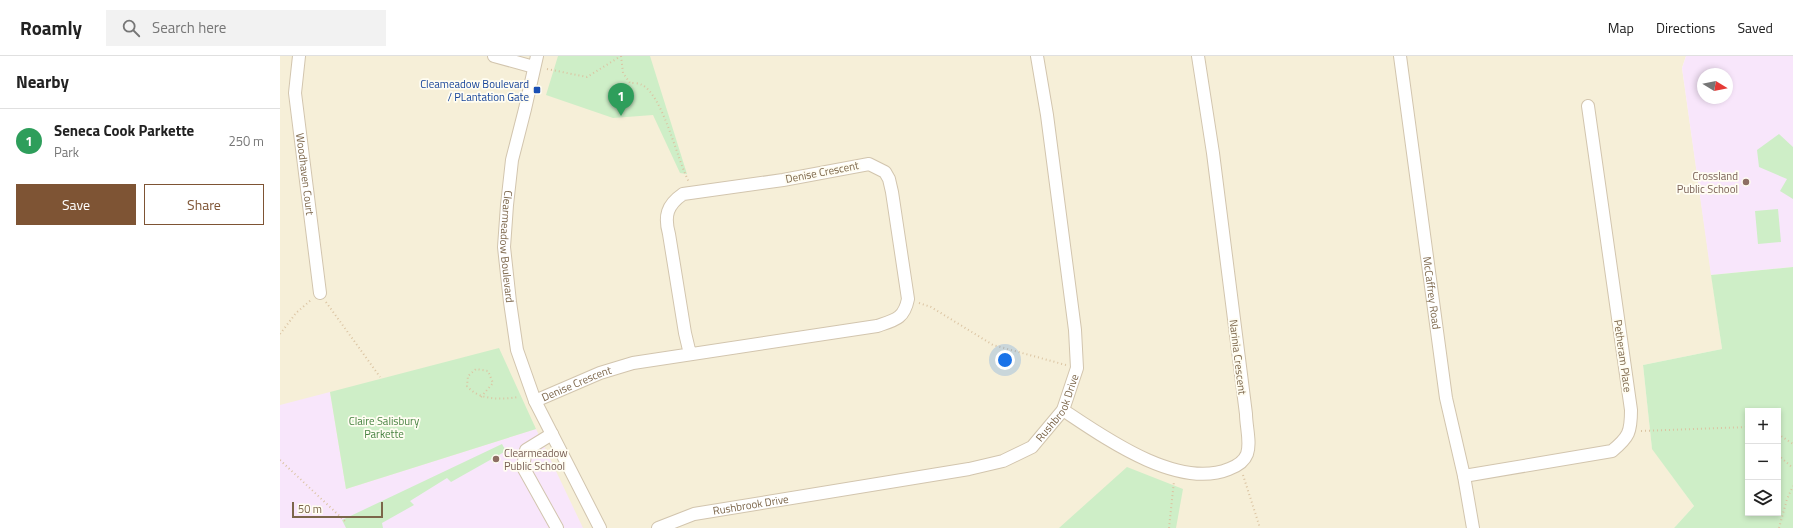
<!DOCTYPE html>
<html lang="en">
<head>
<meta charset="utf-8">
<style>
	:root { --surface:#fff; --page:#f2f2f2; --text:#222; --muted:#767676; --line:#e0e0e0; --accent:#7e5434 }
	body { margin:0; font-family:"Titillium Web",sans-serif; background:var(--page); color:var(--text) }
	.controls { position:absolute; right:12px; bottom:12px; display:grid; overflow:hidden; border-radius:0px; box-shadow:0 2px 6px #0003 }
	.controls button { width:36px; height:36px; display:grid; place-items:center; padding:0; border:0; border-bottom:1px solid var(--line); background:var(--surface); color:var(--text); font:20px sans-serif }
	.compass { position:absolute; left:1417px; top:12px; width:36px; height:36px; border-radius:50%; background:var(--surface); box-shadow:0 2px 6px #0003; rotate:100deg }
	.scale { position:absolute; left:12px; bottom:10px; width:91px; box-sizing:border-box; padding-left:4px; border:2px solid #7c664a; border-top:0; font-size:11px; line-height:14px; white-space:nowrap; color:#7c664a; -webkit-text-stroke:3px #fffdf2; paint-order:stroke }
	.you { position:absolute; left:725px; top:304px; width:14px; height:14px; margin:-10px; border:3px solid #fff; border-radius:50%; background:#1a73e8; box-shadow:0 0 0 6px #1a73e833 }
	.badge { display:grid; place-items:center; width:26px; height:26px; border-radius:50%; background:var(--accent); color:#fff; font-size:13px; font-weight:700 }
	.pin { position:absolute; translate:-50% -33px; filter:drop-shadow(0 1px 2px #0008) }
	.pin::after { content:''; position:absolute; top:21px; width:14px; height:12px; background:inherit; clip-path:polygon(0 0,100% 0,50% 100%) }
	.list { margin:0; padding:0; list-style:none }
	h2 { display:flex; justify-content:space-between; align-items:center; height:52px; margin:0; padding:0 16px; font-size:17px }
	h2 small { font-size:13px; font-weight:400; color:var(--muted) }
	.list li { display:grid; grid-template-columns:26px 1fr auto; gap:12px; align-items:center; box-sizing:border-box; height:64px; padding:0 16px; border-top:1px solid var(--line) }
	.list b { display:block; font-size:15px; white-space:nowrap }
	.list p { margin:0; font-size:13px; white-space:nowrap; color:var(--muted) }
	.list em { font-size:13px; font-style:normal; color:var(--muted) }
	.actions { display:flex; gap:8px; padding:12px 16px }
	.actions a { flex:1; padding:9px 0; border:1px solid var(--accent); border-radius:0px; text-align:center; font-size:14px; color:var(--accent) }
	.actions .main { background:var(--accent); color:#fff }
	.icon { flex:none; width:22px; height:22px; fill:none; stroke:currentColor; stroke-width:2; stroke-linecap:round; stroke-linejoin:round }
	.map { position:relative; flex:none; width:1513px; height:472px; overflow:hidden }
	header { display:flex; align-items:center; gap:24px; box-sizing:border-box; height:56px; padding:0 20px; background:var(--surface); border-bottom:1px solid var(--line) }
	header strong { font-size:19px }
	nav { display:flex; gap:22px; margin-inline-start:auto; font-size:14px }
	.search { width:280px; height:36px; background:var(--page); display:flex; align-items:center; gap:10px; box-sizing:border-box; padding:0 14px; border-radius:0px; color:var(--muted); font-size:15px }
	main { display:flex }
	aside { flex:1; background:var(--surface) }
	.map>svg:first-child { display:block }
	.residential { fill:#f6efd8 }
	.education { fill:#f8e6fb; fill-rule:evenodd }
	.green { fill:#ceeec7; fill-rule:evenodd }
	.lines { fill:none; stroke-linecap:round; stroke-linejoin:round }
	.minor-casing { stroke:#d2c5ae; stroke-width:14 }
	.path { stroke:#dbc4a2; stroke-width:2; stroke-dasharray:1 3; stroke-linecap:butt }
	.minor { stroke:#fff; stroke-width:12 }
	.transit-dot { fill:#1a4fb4; stroke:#fffdf2; stroke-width:1.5 }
	.education-dot { fill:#8d6e63; stroke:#fffdf2; stroke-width:1.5 }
	.labels { text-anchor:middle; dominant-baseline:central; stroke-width:3.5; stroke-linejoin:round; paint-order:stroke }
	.transit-label { font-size:11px; fill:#164399; stroke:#fffdf2; text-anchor:end }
	.street-label { font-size:11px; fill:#7c664a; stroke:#fffdf2 }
	.education-label { font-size:11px; fill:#785e54; stroke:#fffdf2; text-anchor:end }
	.park-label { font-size:11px; fill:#478241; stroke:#fffdf2 }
</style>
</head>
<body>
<header>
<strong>Roamly</strong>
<div class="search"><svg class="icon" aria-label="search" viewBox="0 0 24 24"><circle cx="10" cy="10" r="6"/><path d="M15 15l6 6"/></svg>Search here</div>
<nav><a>Map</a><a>Directions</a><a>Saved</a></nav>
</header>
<main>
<aside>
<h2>Nearby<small></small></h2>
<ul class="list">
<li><span class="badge" style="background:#2e9e5b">1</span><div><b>Seneca Cook Parkette</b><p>Park</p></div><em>250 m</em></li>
</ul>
<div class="actions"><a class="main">Save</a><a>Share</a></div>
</aside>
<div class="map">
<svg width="1513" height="472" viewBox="0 0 1513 472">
	<rect width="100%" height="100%" fill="#fefaea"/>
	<!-- residential -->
	<path class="residential" d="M0,0H1406L1402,12L1442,293L1363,309L1372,392L1414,450L1394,472H0Z"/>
	<!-- education -->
	<path class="education" d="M1406,0H1513V211L1431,219L1402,12ZM1423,18H1447V42H1423Z
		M50,336L66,433L256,373L303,472H0V349Z"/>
	<!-- green -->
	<path class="green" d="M278,0H370L407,118L400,117L373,59L333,62L266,39Z
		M1499,78L1513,91V143L1500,135L1507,123L1479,111L1477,94Z
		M1498,153L1501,186L1478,188L1475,155Z
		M1513,211V472H1394L1414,450L1372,393L1363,309L1442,293L1431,219ZM1468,355H1498V457H1468Z
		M219,292L256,373L66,433L50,336Z
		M222,388L226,395L171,426L167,422L130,445L134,449L102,467L103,472H66L62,464Z
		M847,411L903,433L896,472H779Z"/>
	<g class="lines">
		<!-- minor casing -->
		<g class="minor-casing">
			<g id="minor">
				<path id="s1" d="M19,0L15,37L40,237"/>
				<path d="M214,0L254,11"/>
				<path id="s2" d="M257,0L245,53L232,104L227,149L224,191L230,246L237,294L255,345L320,472"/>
				<path id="s3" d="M1120,0L1166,342L1184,420L1193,472"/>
				<path id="s4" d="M255,345L320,317L353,307L597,270C615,264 624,263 628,243L612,136L609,123L605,116L589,108L503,124L403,138C387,149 384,160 389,178L405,277L410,298"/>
				<path d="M783,354C825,382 898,434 949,413C957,410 964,406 967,398C971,387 966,370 966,358L933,97L918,0"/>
				<path d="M272,378L246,394L243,411L277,472"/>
				<path d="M1184,420L1332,395C1349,381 1351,376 1351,354L1308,50"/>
				<path id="s5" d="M378,472L414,458L689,413L723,405L752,391L783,354L797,312L795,274L767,59L757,0"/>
			</g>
		</g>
		<!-- path -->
		<path class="path" d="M341,0L343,17L350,27C353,27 359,27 362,29C383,39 397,104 409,126
			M267,13L307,21L341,0
			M46,246L100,321
			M639,247L651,251L713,289L786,309
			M0,278L16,257L31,244
			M201,341L213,327L208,315L196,313L188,320L187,330C198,344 221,344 238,341
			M1361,375L1468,371
			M1498,378L1513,388
			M1498,399L1513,412
			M0,404L67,467
			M963,419L980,472
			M889,472L894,425
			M1499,472L1507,443L1513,430"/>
		<!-- minor -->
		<use href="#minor" class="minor"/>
	</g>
	<!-- markers -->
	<rect class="transit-dot" x="253" y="30" width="8" height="8" rx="2"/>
	<g class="education-dot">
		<circle cx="1466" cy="126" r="4"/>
		<circle cx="216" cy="403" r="4"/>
	</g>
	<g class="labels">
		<!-- transit labels -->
		<g class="transit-label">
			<text x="249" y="28">Cleameadow Boulevard<tspan x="249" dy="13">/ PLantation Gate</tspan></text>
		</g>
		<!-- street labels -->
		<g class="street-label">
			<text transform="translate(542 116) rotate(-11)">Denise Crescent</text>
			<text stroke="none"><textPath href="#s1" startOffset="119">Woodhaven Court</textPath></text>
			<text stroke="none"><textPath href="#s2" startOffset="194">Clearmeadow Boulevard</textPath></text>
			<text stroke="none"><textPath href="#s3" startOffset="239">McCaffrey Road</textPath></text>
			<text transform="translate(1343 300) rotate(82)">Petheram Place</text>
			<text transform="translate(958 301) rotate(83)">Narinia Crescent</text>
			<text stroke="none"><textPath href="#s4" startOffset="45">Denise Crescent</textPath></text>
			<text stroke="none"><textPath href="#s5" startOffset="432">Rushbrook Drive</textPath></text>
			<text stroke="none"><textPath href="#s5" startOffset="96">Rushbrook Drive</textPath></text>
		</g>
		<!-- education labels -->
		<g class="education-label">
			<text x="1458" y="120">Crossland<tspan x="1458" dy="13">Public School</tspan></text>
			<text x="224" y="397" text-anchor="start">Clearmeadow<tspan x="224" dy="13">Public School</tspan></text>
		</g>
		<!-- park labels -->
		<g class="park-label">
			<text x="104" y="365">Claire Salisbury<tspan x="104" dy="13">Parkette</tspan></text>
		</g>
	</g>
</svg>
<div class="controls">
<button>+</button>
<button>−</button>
<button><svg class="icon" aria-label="layers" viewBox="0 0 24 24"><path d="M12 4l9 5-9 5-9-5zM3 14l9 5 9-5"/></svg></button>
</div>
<svg class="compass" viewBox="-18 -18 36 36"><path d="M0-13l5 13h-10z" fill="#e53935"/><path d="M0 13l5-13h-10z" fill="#767676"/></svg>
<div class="scale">50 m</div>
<div class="you"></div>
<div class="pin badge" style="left:341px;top:60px;background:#2e9e5b">1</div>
</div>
</main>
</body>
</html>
